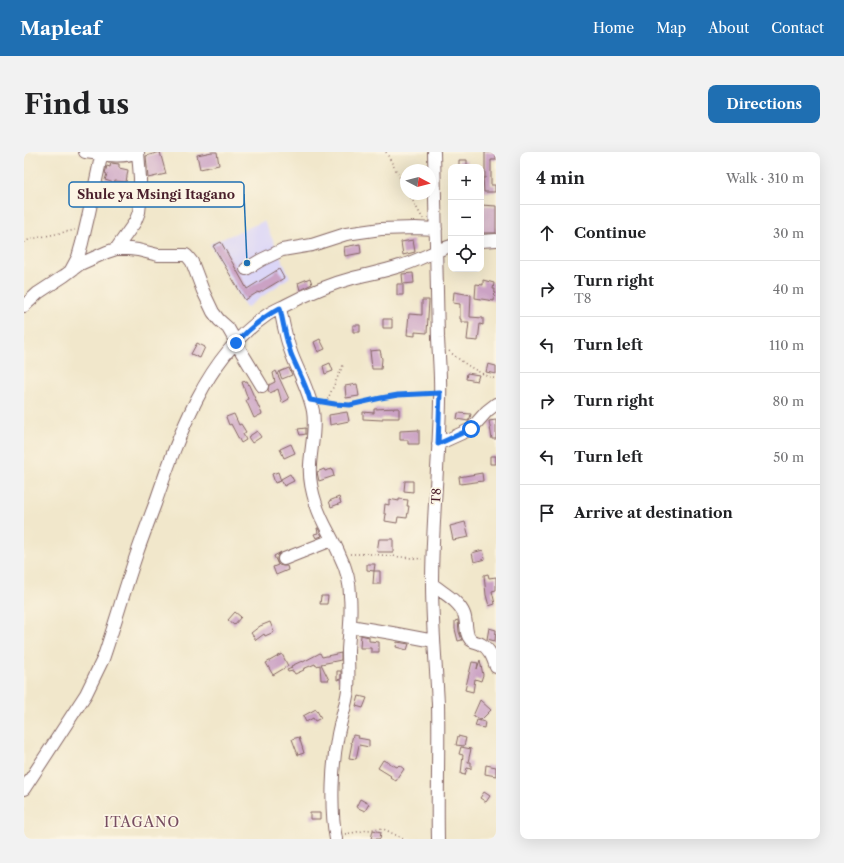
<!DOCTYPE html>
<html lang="en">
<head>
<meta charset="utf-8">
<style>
	:root { --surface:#fff; --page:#f2f2f2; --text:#202124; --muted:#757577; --line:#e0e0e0; --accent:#1f6fb2 }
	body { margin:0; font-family:"Libre Caslon Text",serif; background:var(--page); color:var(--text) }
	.controls { position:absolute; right:12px; top:12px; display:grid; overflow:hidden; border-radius:8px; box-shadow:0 4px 16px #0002 }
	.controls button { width:36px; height:36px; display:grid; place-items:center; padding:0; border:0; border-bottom:1px solid var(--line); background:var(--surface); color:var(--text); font:20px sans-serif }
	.compass { position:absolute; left:376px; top:12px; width:36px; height:36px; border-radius:50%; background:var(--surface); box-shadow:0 4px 16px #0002; rotate:97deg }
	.stop { position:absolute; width:12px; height:12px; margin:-9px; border:3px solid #1a73e8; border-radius:50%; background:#fff }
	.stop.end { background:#1a73e8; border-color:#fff; box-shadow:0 1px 4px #0008 }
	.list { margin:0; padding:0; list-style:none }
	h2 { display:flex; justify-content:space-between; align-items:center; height:52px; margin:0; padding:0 16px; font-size:17px }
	h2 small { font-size:13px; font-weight:400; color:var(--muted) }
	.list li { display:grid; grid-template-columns:26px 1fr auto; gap:12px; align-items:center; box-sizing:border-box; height:56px; padding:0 16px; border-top:1px solid var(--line) }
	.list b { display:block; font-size:15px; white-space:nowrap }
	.list p { margin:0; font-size:13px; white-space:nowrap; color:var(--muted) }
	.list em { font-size:13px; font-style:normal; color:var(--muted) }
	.icon { flex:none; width:22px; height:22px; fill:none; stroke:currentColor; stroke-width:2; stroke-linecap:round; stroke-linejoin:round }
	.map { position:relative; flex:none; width:472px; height:687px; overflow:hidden; border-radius:8px }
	header { display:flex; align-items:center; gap:24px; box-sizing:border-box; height:56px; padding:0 20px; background:var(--accent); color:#fff }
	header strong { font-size:19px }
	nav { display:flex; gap:22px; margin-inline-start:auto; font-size:14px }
	.intro { display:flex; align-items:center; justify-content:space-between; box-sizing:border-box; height:96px; padding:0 24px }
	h1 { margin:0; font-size:28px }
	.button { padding:10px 18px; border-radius:8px; background:var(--accent); color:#fff; font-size:14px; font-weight:700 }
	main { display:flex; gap:24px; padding:0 24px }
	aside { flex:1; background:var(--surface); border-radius:8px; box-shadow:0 4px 16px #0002 }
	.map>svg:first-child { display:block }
	.built { fill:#dbd6f7 }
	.building { fill:#cba2c4 }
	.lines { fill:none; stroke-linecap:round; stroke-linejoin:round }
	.minor-casing { stroke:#846563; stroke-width:14 }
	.path { stroke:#846563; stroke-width:1.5; stroke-dasharray:1 3; stroke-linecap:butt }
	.minor { stroke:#fff; stroke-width:12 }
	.route { stroke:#1a73e8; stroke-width:5 }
	.labels { text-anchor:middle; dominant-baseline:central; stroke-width:3.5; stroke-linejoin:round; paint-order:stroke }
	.street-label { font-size:12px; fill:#4a1f2b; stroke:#fcf5e5 }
	.quarter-label { font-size:14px; letter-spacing:1px; fill:#774d61; stroke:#fcf5e5 }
	.leader { fill:none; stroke:#1f6fb2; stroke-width:1.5 }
	.callout-dot { fill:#1f6fb2; stroke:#fcf5e5; stroke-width:1.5 }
	.callout { fill:#fcf5e5; stroke:#1f6fb2; stroke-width:1.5 }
	.callout-label { font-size:13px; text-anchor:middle; font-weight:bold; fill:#4a1f2b }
</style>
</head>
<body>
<header>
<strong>Mapleaf</strong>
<nav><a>Home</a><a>Map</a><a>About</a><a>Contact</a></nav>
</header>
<div class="intro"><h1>Find us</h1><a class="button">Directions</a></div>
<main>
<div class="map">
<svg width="472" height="687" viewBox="0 0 472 687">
	<rect width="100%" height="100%" fill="#fcf5e5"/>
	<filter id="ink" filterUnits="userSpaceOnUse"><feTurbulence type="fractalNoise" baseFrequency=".025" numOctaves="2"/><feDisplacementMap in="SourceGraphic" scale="8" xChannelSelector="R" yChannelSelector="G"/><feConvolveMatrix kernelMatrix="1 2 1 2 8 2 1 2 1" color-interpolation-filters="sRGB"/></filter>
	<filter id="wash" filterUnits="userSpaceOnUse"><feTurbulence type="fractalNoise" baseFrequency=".012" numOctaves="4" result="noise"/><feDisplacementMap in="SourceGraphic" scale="16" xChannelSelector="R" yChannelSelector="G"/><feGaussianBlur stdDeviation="0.9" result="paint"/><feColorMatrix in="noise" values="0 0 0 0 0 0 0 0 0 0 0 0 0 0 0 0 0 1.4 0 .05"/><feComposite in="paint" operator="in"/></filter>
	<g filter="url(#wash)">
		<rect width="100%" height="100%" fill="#f1e7cb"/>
		<!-- built -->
		<path class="built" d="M240,69L266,125L222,156L186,92Z"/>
		<g id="blocks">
			<!-- building -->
			<path class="building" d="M136,0L142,22L124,26L122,4Z
				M188,0H193L195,13L176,17L173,3Z
				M461,0H472V8H467V33H471V40H460L459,26H461Z
				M435,8H443V15H435Z
				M87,11L95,12V16L104,18L102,30L91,29L90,31L81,28L83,22L81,21L83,14L86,15Z
				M457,53L472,54V81H457Z
				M389,88L391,100L379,103L377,90Z
				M197,90L223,137L255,117L260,126L235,141L234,140L221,148L189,94Z
				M336,92L337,101L321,104L320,95Z
				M389,121L390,131L379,132L378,122Z
				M286,126L288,132L276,138L274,131Z
				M459,128L470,131L469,137H471L470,149L451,146L452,132L459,133Z
				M373,132H379V143H373Z
				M430,140L447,143L446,165L459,166V173L456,172L454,189L443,188L445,170H437V167H436V152L429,151Z
				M398,148H405L403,181L391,180V184L383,183L385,162L398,163Z
				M359,167H368V176H359Z
				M329,173H336V180H329Z
				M296,187L301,197L294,200L290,190Z
				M173,191L181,195L176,206L167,202Z
				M356,198L358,207L357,217H348L346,199Z
				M306,211L309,219L301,222L299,214Z
				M464,212L472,214V222L462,220Z
				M265,216L268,223L258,227L255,220Z
				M252,219L265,247L258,251L254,237L246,241L244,238L245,233L251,230L249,221Z
				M443,221L455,223L453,229L442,227Z
				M223,229L238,262L230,266L222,248L224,247L218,230Z
				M333,232L335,244L322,246L321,234Z
				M375,256V266H358V268L339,267V260L350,261V257Z
				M323,260L325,269L306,273L305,263Z
				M434,261L447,262L446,266L444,269L433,267Z
				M210,262L215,273L217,272L222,280L219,282L222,288L217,291L207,272L205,273L202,265Z
				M472,268V287H468L465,269Z
				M282,276V282L276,283L274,277Z
				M395,278V292H384V288H376V279Z
				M233,279L237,285L228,291L224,285Z
				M267,292L271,301L260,306L256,297Z
				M466,304H472V312H466Z
				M300,317L301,319L308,317L310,324L295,329L293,320Z
				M254,320L257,329L251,331L248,322Z
				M458,321L459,329L436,332L435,325Z
				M266,322L270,329L260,334L257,327Z
				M381,329H389V340L380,339Z
				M315,345L317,351L307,355L305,349Z
				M365,347L375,349V347L384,348L383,354H385L383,366L374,365L373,371L361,369L362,362H360L361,352L365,353Z
				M441,370L445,385L429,388L426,374Z
				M293,376H294L298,384L292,386L290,382L294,381Z
				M355,387H369V400H353Z
				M459,398L461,407L450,410L448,401Z
				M257,400L254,403L253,406V410L255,413L259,414H263L264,418L252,423L249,415L254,413L250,404Z
				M343,412H351L350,419L343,418Z
				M350,419H356V432H349Z
				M464,422L465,426L472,425V438L468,439L471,452L465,454L462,443L460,423Z
				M297,444H304L303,452H296Z
				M211,460L217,465L210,473L204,468Z
				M434,468L435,480L438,488L434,489L431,477V469Z
				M246,470L250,480L241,484L240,482L232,488L227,481L236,474Z
				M465,476L472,478L471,489L463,487Z
				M337,483L345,485V489L355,490V500H347V496H336Z
				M373,490L385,492L383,498L372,495Z
				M296,501L298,505L317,501V508L297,512L305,528H297L296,513L292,514L291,512L279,517L280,518L271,522L269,519L264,520L263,518L268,516L267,514L278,509L279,510Z
				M258,502L264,514L249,523L242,511Z
				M456,508L459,523L457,529L451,527L449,540L441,538L448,510L454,511L453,517Z
				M313,519H317V527L313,528Z
				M335,544L343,546L339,556L332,554Z
				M456,548L467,558L457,568L449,564Z
				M292,557L297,566L291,569L289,566L282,570L279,564Z
				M453,568L461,570L460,576L451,574Z
				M329,583L335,584L334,586L345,588V595L335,593L332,607L325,606L328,591H327Z
				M434,584L442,586L440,594L432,593Z
				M275,585L280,601L274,603L268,587Z
				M437,595L447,597L444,610H447V617L443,616L441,623L437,622L439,603L435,602Z
				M359,608L373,615L375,613L380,617L372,629L366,625L367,624L354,616Z
				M462,613L472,615V624L461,622Z
				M460,640L466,644L462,650L456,646Z
				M336,647L345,652L341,659L332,655Z
				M286,661H296V667H286Z
				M349,678L357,680L356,687H347Z"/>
		</g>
	</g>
	<g filter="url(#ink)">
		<use href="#blocks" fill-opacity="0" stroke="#846563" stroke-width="1"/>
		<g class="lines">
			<!-- minor casing -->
			<g class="minor-casing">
				<path id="minor" d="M61,0C78,2 97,7 113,0
					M410,0C411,62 413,124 414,186C415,207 417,228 416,249C415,310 408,370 408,432C408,472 412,512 414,552C415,597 413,642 414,687
					M457,89L472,88
					M92,97L111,70L115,60L116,51V26L114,0
					M222,117L237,108L258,98L288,93L322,82L357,77L391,76L412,77
					M47,118L54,105L58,91L65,61L78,0
					M0,154L14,141L40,124L56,112L83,100L92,97H106L114,98L134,103H162L164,105L168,110L179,139L189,160L195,168L204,176L212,190
					M256,156C259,171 262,188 268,203C275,221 285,239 289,259C292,277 287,295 286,313C285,326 288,340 292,352C297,370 309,386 316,404C322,416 326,430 326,444C328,463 325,480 324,498C324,512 325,525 324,538C322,553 317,567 314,582C308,613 306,656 312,687
					M212,191L238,234
					M414,292L447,277L463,259L472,252
					M260,407L308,388
					M408,432C419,441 435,449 440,462C443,469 441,482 446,487C448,490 453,490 457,492C466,497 469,506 472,515
					M326,474L368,481L410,489
					M0,637L62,542L79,507C91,472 101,436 113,401C119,384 125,368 131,352C154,285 181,205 243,163C249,159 256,156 262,153C283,142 306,132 329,126C345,122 361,119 376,114C394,109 409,99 427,94"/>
			</g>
			<!-- path -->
			<path class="path" d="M362,0L382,37
				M385,42L399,67
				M0,90L7,87L51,78
				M425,199C440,212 454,221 472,227
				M298,250L326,253L357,246L374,243L407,241
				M302,251L320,211
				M326,402H347L398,407
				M321,682L356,676L362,678L379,687"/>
			<!-- minor -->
			<use href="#minor" class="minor"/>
		</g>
	</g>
	<g class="lines" filter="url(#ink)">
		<!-- route -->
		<path class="route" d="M212,191C225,177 239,165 256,156C259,171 262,187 267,202C273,217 282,232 286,248L311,252L326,253L357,246L374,243L416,241L414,292L447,277"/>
	</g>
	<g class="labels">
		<!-- street labels -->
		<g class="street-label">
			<text transform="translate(412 344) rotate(-87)">T8</text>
		</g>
		<!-- quarter labels -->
		<g class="quarter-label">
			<text x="118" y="670">ITAGANO</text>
		</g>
	</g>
	<!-- callouts -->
	<path class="leader" d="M223 111L220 42"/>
	<circle class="callout-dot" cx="223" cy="111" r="4"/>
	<rect class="callout" x="45" y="30" width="175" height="25" rx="4"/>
	<g class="callout-label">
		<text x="132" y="47">Shule ya Msingi Itagano</text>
	</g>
</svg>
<div class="controls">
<button>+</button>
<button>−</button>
<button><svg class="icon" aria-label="locate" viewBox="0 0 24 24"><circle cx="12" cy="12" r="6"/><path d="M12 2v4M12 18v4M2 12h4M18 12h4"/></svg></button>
</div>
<svg class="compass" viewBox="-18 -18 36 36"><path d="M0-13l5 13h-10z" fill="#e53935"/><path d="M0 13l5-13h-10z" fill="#757577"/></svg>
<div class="stop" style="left:447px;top:277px"></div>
<div class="stop end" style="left:212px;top:191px"></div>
</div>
<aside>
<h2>4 min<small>Walk · 310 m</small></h2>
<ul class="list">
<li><svg class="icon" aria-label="ahead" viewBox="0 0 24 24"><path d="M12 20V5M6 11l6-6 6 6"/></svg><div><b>Continue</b></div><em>30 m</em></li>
<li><svg class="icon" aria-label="right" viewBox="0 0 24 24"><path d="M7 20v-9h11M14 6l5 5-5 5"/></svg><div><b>Turn right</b><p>T8</p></div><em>40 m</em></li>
<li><svg class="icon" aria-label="left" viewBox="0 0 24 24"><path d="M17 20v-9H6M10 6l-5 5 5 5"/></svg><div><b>Turn left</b></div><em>110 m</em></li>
<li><svg class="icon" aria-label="right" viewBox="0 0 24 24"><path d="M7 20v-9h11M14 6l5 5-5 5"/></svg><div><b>Turn right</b></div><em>80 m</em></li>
<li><svg class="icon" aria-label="left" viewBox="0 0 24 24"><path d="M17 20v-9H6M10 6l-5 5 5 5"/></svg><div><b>Turn left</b></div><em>50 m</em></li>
<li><svg class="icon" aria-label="arrive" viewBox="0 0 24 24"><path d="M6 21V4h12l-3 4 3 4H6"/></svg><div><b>Arrive at destination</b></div></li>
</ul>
</aside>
</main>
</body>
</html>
